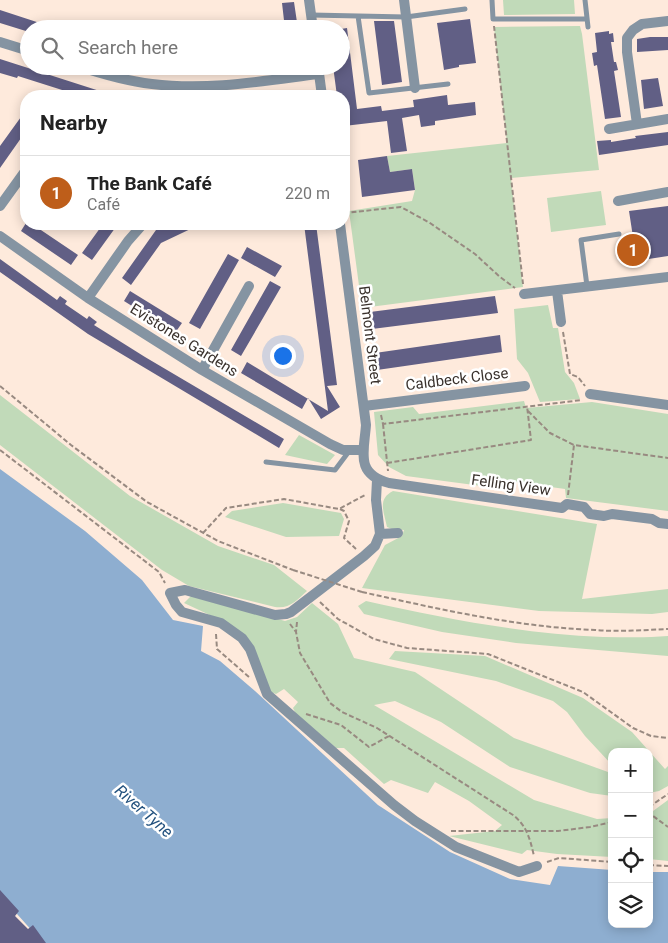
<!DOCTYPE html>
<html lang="en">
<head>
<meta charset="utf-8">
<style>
	:root { --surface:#fff; --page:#f2f2f2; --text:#222; --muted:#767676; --line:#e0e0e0; --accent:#be5e1a }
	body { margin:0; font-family:Roboto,sans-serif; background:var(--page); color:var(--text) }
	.controls { position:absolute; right:15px; bottom:15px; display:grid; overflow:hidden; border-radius:10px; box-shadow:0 2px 12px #0003 }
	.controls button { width:45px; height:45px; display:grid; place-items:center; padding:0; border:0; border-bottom:1px solid var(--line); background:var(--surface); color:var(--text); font:25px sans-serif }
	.you { position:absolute; left:282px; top:355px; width:18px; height:18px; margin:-12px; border:4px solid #fff; border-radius:50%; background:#1a73e8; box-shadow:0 0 0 8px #1a73e833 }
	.badge { display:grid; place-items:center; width:32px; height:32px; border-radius:50%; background:var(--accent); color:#fff; font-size:16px; font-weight:700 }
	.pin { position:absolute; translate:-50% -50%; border:2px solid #fff; box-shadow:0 1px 5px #0006 }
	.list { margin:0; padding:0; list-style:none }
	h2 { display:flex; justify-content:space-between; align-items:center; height:65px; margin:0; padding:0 20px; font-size:21px }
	h2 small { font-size:16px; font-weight:400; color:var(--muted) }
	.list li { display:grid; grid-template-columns:32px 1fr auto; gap:15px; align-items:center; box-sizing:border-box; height:75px; padding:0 20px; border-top:1px solid var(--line) }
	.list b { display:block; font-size:19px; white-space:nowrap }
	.list p { margin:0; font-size:16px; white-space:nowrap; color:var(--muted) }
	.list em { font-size:16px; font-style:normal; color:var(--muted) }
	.icon { flex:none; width:28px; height:28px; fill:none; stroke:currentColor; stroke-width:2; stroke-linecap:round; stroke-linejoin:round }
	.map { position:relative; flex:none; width:668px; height:943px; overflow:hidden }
	.search { position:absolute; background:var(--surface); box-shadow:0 2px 12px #0003; left:20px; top:20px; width:330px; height:55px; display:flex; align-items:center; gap:12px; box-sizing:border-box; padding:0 18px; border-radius:28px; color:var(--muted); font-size:19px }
	.panel { position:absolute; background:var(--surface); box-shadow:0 2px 12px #0003; left:20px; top:90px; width:330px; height:140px; border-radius:20px }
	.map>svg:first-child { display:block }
	.green { fill:#c1dab9 }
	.water { fill:#8eaed0 }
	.building { fill:#615f85 }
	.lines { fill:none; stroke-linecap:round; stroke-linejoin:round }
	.path { stroke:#988a81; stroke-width:2; stroke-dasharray:5 2.5; stroke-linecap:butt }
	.service { stroke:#8594a2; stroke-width:5 }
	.minor { stroke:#8594a2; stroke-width:10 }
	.path-bridge { stroke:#988a81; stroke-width:2; stroke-dasharray:5 2.5; stroke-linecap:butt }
	.labels { text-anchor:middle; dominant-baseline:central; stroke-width:5; stroke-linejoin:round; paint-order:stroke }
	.street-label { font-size:15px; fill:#3a322d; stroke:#fff }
	.water-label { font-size:16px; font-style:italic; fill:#22517e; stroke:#fff }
</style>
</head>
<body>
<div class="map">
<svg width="668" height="943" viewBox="0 0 668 943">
	<rect width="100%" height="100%" fill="#feeadc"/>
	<!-- green -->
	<path class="green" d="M503,0H574L575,14L504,15Z
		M580,26L582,34L599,170L511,178L523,287L362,308L349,211L412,201L415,190L412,169L390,172L387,156L507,143L494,27Z
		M601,191L606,225L551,232L547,198Z
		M548,305L553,328H558L565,372L574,383L580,399L540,402L528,373L517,359L514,309Z
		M0,395L130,496L218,546L274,565L307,591C297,600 290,609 275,607L189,586L162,570L0,445Z
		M524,401L526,408L592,402L668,414V511L566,498L565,489L501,480L497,488L406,476L389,467L378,455L374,412L413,407L419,414Z
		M299,435L335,455L327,464L285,455Z
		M393,491L597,524L582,599L668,589V612L652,614L539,611L362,588L385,545L402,536L404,530L392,529L387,527C384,512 377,499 393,491Z
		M283,503L341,513L344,519L339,536L286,537L225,517L232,511Z
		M192,595L285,621L297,617L312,603L338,624L354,658L415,672L514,738L608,772L612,775V796L590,793L510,767L441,722L395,701L374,705L534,800L597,819L612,818V857L557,854L527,850L522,854L449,836L495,831L502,825L469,801L435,782L428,793L391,780L384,784L344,748H336L296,714L293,708L298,702L284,689L276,694L271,692L229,624L184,603Z
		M366,601C444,618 522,634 603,637C625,637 646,638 668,636V656L516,643L442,632L364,614L358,606Z
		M395,651L485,656L583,698L632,732L665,769L668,766V786L659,791L649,793V752H612V765L585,736L567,712L553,701L496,681L389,659Z
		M668,800V861L649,859V814Z"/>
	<!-- water -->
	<path class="water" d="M0,469L85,531L142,580L173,620L203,626L201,651L220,661L255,691L378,805L450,852L510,879L550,885L558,866L612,870V924H649V872H668V943H43L0,895Z"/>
	<!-- building -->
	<path class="building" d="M294,2L298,29H285L282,3Z
		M0,10L52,27V29H29V32L0,23Z
		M470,19L476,63L459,65V67L444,70L437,23Z
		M374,21H394L402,82L382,85Z
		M347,28L357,109L381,106L382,111L414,107L413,100L447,95L448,105L475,102L476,115L435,121V125L421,127L419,115L402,118L407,151L391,153L387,121L344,126V96H337L333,66H341V29Z
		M609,31V34L613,33L614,42H611L614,62H616L618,70L614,71L621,117L605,119L597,65L594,66L592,53L597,52L595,33Z
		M650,37H668V50L637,52V39Z
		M0,59L109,94L108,96H81L18,76L17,78L0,73Z
		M658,78L663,106L644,109L641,80Z
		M26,110V131L0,168V146Z
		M668,132V145L599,155L597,141L611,140V142L636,138L635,136Z
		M387,156L390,172L412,169L415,190L362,197L358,160Z
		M668,206V256L629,262L626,238L633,237L629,211Z
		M26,223L32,224L78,255L71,265L21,231Z
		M103,224H118L92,260L82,253Z
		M169,224H201L161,243L131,285L122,278L156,230Z
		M304,224H316L337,385L327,386L340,407L321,419L308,398L302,409L241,373L247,362L328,411Z
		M247,247L282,266L275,277L241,258Z
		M228,254L239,260L200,329L189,323Z
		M0,259L57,300L60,296L67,301L65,304L87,319L89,316L97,322L94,325L145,357L284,439L279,448L88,334L0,272Z
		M270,281L281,287L241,356L231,350Z
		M130,291L182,323L175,333L124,301Z
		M495,296L498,313L372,329L370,312Z
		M500,335L502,352L377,370L375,353Z
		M0,890L19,911L15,916L28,929L33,925L46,943H0Z"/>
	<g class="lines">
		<!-- path -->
		<path class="path" d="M494,26L523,284
			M344,213L401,207L430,223L475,254L500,277L515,288
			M563,332L570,374L578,377L585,386
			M0,386L71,445L147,502L218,541L293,570
			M528,411L550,433L574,445L668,458
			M381,415L383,424L582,400
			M383,424L388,471
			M0,450L159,572L165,583
			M387,463L531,440L527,406
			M568,495L574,445
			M340,509L344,511L349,521L344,538L356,549
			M203,533L226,508L284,499L339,509L365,495
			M362,592C439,609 516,627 595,630C619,632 644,630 668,629
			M320,602L338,619L374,639L407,648L488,654L583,692L633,728L651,736L668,738
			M297,622L296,632L300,653L330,703L342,712L377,728L513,815C527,826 530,839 534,856
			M290,624L296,632
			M216,634L217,649L249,677
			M306,714L341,725L369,747L389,736
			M649,807L668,794
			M649,810L653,816L668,827
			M451,831H558L590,827L612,822
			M547,862L559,858L612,862
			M649,865L668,866"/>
		<!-- service -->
		<path class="service" d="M492,0L493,19H586
			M585,0L588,27
			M311,15L406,17L465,9
			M358,16L369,93L448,84
			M587,286L581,240L619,234
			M266,462L335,470L350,450"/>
		<!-- minor -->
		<path class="minor" d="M309,0L313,29
			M404,0L415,88
			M0,42L29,51
			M78,66C102,74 126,81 152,84C208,91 263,81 318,74
			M318,66L322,96
			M637,124L627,52V38L633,30L642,24L668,21
			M609,129L668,119
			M618,201L668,192
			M0,206L26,170
			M340,224L366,425C364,452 355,474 389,483L562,508L567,504L584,507L590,514L604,516L612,514L652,519L659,523L668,524
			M0,236L88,298L202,370L330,444L343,450H362
			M557,291L561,322
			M524,294L668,277
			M88,298L128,241L143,224
			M202,370L249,286
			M590,394L668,405
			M364,406L525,386
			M377,480L376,500L380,534L375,546L364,556L291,612L286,614L275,615L185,590L170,593L176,605L182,612L221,623L242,638L250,649L267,694L394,805L415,821L456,847L519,872L537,866
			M380,534L398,533"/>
		<!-- path-bridge -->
		<path class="path-bridge" d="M293,570L362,592"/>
	</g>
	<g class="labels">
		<!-- street labels -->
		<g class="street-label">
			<text transform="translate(370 335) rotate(83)">Belmont Street</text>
			<text transform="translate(184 340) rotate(32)">Evistones Gardens</text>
			<text transform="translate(457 379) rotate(-7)">Caldbeck Close</text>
			<text transform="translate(511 485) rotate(8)">Felling View</text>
		</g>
		<!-- water labels -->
		<g class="water-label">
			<text transform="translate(144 811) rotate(41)">River Tyne</text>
		</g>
	</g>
</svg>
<div class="controls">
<button>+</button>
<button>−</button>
<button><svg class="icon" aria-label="locate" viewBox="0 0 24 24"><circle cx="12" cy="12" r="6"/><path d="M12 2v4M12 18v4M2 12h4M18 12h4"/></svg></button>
<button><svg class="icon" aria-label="layers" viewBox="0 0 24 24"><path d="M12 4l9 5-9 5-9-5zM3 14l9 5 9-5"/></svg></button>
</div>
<div class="you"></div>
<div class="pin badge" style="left:633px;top:250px">1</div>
<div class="search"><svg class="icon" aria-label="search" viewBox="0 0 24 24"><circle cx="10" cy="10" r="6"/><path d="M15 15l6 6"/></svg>Search here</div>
<section class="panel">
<h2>Nearby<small></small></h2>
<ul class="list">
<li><span class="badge">1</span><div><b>The Bank Café</b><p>Café</p></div><em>220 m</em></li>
</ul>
</section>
</div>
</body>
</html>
